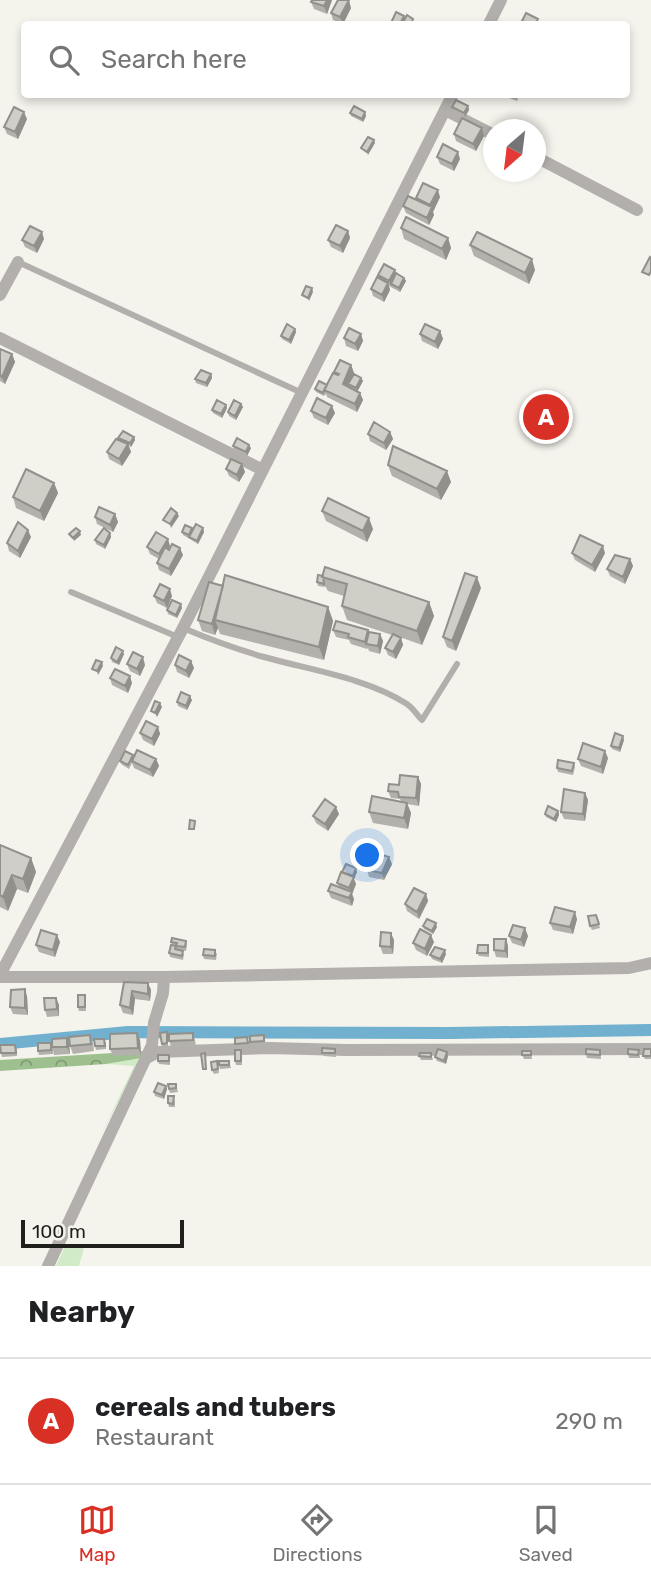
<!DOCTYPE html>
<html lang="en">
<head>
<meta charset="utf-8">
<style>
	:root { --surface:#fff; --page:#f2f2f2; --text:#202124; --muted:#757577; --line:#e0e0e0; --accent:#d93025 }
	body { margin:0; font-family:Rubik,sans-serif; background:var(--page); color:var(--text) }
	.compass { position:absolute; left:483px; top:119px; width:63px; height:63px; border-radius:50%; background:var(--surface); box-shadow:0 4px 10px #0003; rotate:208deg }
	.scale { position:absolute; left:21px; bottom:18px; width:163px; box-sizing:border-box; padding-left:7px; border:4px solid #1f1f1c; border-top:0; font-size:19px; line-height:24px; white-space:nowrap; color:#1f1f1c; -webkit-text-stroke:5px #f4f3ec; paint-order:stroke }
	.you { position:absolute; left:368px; top:856px; width:24px; height:24px; margin:-18px; border:5px solid #fff; border-radius:50%; background:#1a73e8; box-shadow:0 0 0 10px #1a73e833 }
	.badge { display:grid; place-items:center; width:46px; height:46px; border-radius:50%; background:var(--accent); color:#fff; font-size:23px; font-weight:700 }
	.pin { position:absolute; translate:-50% -50%; border:4px solid #fff; box-shadow:0 2px 7px #0006 }
	.list { margin:0; padding:0; list-style:none }
	h2 { display:flex; justify-content:space-between; align-items:center; height:91px; margin:0; padding:0 28px; font-size:30px }
	h2 small { font-size:23px; font-weight:400; color:var(--muted) }
	.list li { display:grid; grid-template-columns:46px 1fr auto; gap:21px; align-items:center; box-sizing:border-box; height:126px; padding:0 28px; border-top:2px solid var(--line) }
	.list b { display:block; font-size:26px; white-space:nowrap }
	.list p { margin:0; font-size:23px; white-space:nowrap; color:var(--muted) }
	.list em { font-size:23px; font-style:normal; color:var(--muted) }
	.icon { flex:none; width:38px; height:38px; fill:none; stroke:currentColor; stroke-width:2; stroke-linecap:round; stroke-linejoin:round }
	.map { position:relative; flex:none; width:651px; height:1266px; overflow:hidden }
	.search { position:absolute; background:var(--surface); box-shadow:0 4px 10px #0003; left:21px; right:21px; top:21px; height:77px; display:flex; align-items:center; gap:18px; box-sizing:border-box; padding:0 24px; border-radius:7px; color:var(--muted); font-size:26px }
	.sheet { height:217px; background:var(--surface) }
	nav { display:flex; justify-content:space-around; align-items:center; box-sizing:border-box; height:98px; border-top:2px solid var(--line); background:var(--surface); font-size:19px; color:var(--muted) }
	nav a { display:grid; justify-items:center; gap:4px }
	nav .on { color:var(--accent) }
	.map>svg:first-child { display:block }
	.grass { fill:#d1ebc6 }
	.forest { fill:url(#forest-crowns) }
	.lines { fill:none; stroke-linecap:round; stroke-linejoin:round }
	.canal { stroke:#71b0ce; stroke-width:12 }
	.lane { stroke:#b2afad; stroke-width:6 }
	.street { stroke:#b2afad; stroke-width:12 }
	.wall { fill:#b2b1ab }
	.shaded-wall { fill:#91908b }
	.building { fill:#cfcec7; stroke:#91908b; stroke-width:2 }
</style>
</head>
<body>
<div class="map">
<svg width="651" height="1266" viewBox="0 0 651 1266">
	<defs>
		<pattern id="forest-crowns" width="20" height="18" patternUnits="userSpaceOnUse" patternTransform="scale(1.75)"><rect width="20" height="18" fill="#9ec08f"/><path d="M2 6a3 3 0 1 1 6 0M12 15a3 3 0 1 1 6 0" fill="none" stroke="#809b74"/></pattern>
	</defs>
	<rect width="100%" height="100%" fill="#f4f3ec"/>
	<!-- grass -->
	<path class="grass" d="M141,1058L101,1135L134,1066L106,1064Z
		M66,1244L84,1248L79,1266H56Z"/>
	<!-- forest -->
	<path class="forest" d="M145,1051L141,1058L106,1064L0,1071V1060Z"/>
	<g class="lines">
		<!-- canal -->
		<path class="canal" d="M0,1044L128,1032L450,1033L651,1030"/>
		<!-- lane -->
		<path class="lane" d="M18,262L302,393
			M71,592L178,637
			M183,628C209,639 236,649 264,657C310,670 367,678 407,704C413,708 417,715 422,720L457,664"/>
		<!-- street -->
		<path class="street" d="M489,24L501,0
			M445,110L494,135
			M536,157L637,210
			M0,295L18,262
			M0,338L263,470
			M0,975L183,628L453,94
			M0,977H164L629,968L651,963
			M145,1059L158,1052L269,1048L346,1050L651,1049
			M48,1266L152,1045L154,1023L163,993L164,977"/>
	</g>
	<!-- wall -->
	<path class="wall" d="M332,0L327,14L314,9L311,2Z
		M351,8L343,24L333,20L331,13Z
		M508,94H520L517,101L509,98Z
		M468,106L469,110L465,117L454,111L452,107Z
		M365,112L366,116L363,122L351,116L350,113Z
		M27,119L18,139L7,134L4,127Z
		M482,128L484,136L476,151L456,141L454,134Z
		M437,157L460,159L454,171L440,164Z
		M440,197L433,212L434,215L429,225L406,213L403,206L417,200L416,198Z
		M401,228L448,238L451,248L446,260L404,239Z
		M348,231L350,238L343,253L331,247L328,240Z
		M44,239L37,253L25,247L22,240Z
		M470,245L535,270L529,284L474,256Z
		M396,273L404,278L406,281L400,292L389,286L390,290L384,302L373,296L371,289L380,278L378,275Z
		M295,329L296,332L291,344L282,339L281,336Z
		M440,331L443,339L438,349L422,341L420,334Z
		M361,334L363,341L358,351L346,346L344,338Z
		M0,349L12,354L15,362L5,384L0,381Z
		M351,365L354,373L349,384L361,378L363,381L357,392L360,393L363,400L357,412L327,397L326,394L324,396L316,392L315,389L327,385L335,374L334,372Z
		M211,374L212,378L207,387L196,383L195,379Z
		M241,404L243,407L236,420L229,416L228,412Z
		M226,405L227,408L222,418L213,413L212,410Z
		M311,411L335,413L328,425L314,418Z
		M390,432L393,439L386,450L370,441L368,434Z
		M134,437L135,440L131,447L129,446L131,452L122,466L109,459L107,452L119,440L118,438Z
		M233,446L251,448L247,456L234,449Z
		M242,464L245,472L239,482L229,476L226,469Z
		M388,465L451,482L441,500L392,476Z
		M54,483L58,493L44,521L16,508L13,497Z
		M322,511L373,529L367,542L326,521Z
		M115,514L118,522L113,532L97,524L95,517Z
		M192,528L193,530L203,528L204,532L198,544L183,535L182,532Z
		M110,533L111,537L105,549L96,544L95,540Z
		M31,537L20,558L9,551L7,543Z
		M170,546L168,549L183,555L171,576L159,570L157,563L159,559L150,554L147,547Z
		M572,553H605L595,572L575,560Z
		M630,559L633,566L625,584L610,576L607,569Z
		M318,575L429,602L434,616L422,645L397,636L401,638L403,645L396,659L388,655L385,648L392,635L347,620L342,606L344,596L328,591L325,586V587L318,586L317,582Z
		M223,586L328,607L333,621L324,660L220,634L218,628L215,635L202,631L198,620Z
		M481,588L456,651L447,647L443,637Z
		M154,596H172L167,608L157,603Z
		M182,608L177,618L168,614L167,610Z
		M333,630H368L369,632L380,634L383,641L380,654L369,651L368,648L367,649L351,644L349,640L336,637Z
		M124,654L119,665L112,662L111,658Z
		M191,661L194,668L189,678L177,672L175,665Z
		M127,664L145,665L140,676L130,671Z
		M110,678L132,683L128,693L112,685Z
		M192,700L187,710L178,706L177,702Z
		M158,727L160,734L154,746L143,740L140,733Z
		M624,740L620,752L612,749L611,746Z
		M134,757L156,759L159,766L153,777L134,768L132,763L129,769L121,764L120,761Z
		M608,758L603,774L581,766L578,759Z
		M574,763L575,767L573,775L558,772L557,768Z
		M418,777L421,784L419,806L407,804L411,813L408,829L373,823L369,812L401,801L400,799L391,798L388,791Z
		M585,793L588,800L585,821L564,819L561,812Z
		M558,811L559,815L556,822L546,817L545,814Z
		M339,814L328,831L316,823L313,816Z
		M0,845L31,858L36,872L28,893L17,889L8,911L0,907Z
		M392,864L384,880L369,877L367,870Z
		M357,872L354,879L356,884L352,894L354,899L352,906L331,898L328,891L339,887L337,883Z
		M426,894L428,901L419,919L407,911L405,904Z
		M596,915L600,928L592,930L590,926Z
		M577,919L573,934L553,930L550,923Z
		M423,926L437,927L433,934L424,929Z
		M509,936H528L524,947L512,943Z
		M506,939L508,946V958L496,957L494,950Z
		M394,940L393,954H383L380,946Z
		M186,941L187,945L186,951L177,949L184,954L183,960L170,957L169,953L172,945L171,942Z
		M60,942L55,957L39,952L36,945Z
		M434,942L427,956L416,950L413,943Z
		M488,945L489,949V957L479,956L477,953Z
		M217,953L216,960L204,959L203,955Z
		M446,954L442,963L432,959L430,955Z
		M124,982L148,983L151,990L150,1001L135,999L133,1015L123,1013L120,1005Z
		M27,996L28,1015L13,1014L10,1007Z
		M56,998L59,1005V1016L47,1017L45,1010Z
		M86,998V1011H79L78,1007Z
		M167,1032L168,1036V1046L163,1048L162,1044Z
		M137,1033L140,1040L141,1055L113,1056L110,1049Z
		M193,1033L195,1040L196,1047L172,1048L169,1041Z
		M264,1035L266,1045L251,1046L250,1042Z
		M247,1037L249,1047H237L235,1044Z
		M67,1038L69,1045L70,1054L54,1055L53,1050V1054L39,1055L38,1051L51,1043Z
		M93,1042L94,1051L73,1054L70,1046Z
		M106,1042V1049L96,1050L95,1046Z
		M17,1048V1056L2,1057L1,1053Z
		M651,1049V1059H645L643,1056Z
		M241,1050L242,1053V1065H236L235,1061Z
		M600,1050L601,1059L587,1058L586,1054Z
		M639,1050L640,1058H629L628,1054Z
		M531,1051L532,1059H524L522,1055Z
		M336,1052V1057L324,1056L322,1053Z
		M431,1053L433,1060H421L419,1056Z
		M169,1055L170,1059V1065L159,1064L158,1061Z
		M448,1056L446,1064L437,1061L435,1057Z
		M229,1061L231,1068L220,1069L219,1065Z
		M218,1065L219,1073L214,1074L212,1070Z
		M176,1084L178,1092L170,1093L169,1089Z
		M166,1086L167,1089L164,1099L155,1096L154,1092Z
		M175,1100V1107H169L168,1103Z"/>
	<!-- shaded-wall -->
	<path class="shaded-wall" d="M327,0H332L327,14L324,6Z
		M349,0L351,8L343,24L340,17Z
		M468,106L469,110L465,117L464,113Z
		M24,112L27,119L18,139L15,132Z
		M365,112L366,116L363,122L362,119Z
		M482,128L484,136L476,151L473,144Z
		M374,140L375,143L368,155L367,152Z
		M458,152L460,159L454,171L452,164Z
		M438,190L440,197L433,212L434,215L429,225L427,218L431,208L430,205Z
		M348,231L350,238L343,253L340,246Z
		M42,232L44,239L37,253L34,246Z
		M448,238L451,248L446,260L442,249Z
		M532,259L535,270L529,284L525,273Z
		M395,270L397,277L391,284L389,281Z
		M404,278L406,281L400,292L399,288Z
		M388,283L390,290L384,302L382,295Z
		M312,288L313,292L309,301L308,298Z
		M295,329L296,332L291,344L289,340Z
		M440,331L443,339L438,349L435,342Z
		M361,334L363,341L358,351L355,344Z
		M12,354L15,362L5,384L2,377Z
		M351,365L354,373L345,392L343,384Z
		M211,374L212,378L207,387L206,383Z
		M361,378L363,381L357,392L356,388Z
		M360,393L363,400L357,412L355,404Z
		M241,404L243,407L236,420L235,416Z
		M226,405L227,408L222,418L221,414Z
		M332,406L335,413L328,425L326,418Z
		M390,432L393,439L386,450L384,443Z
		M134,437L135,440L131,447L130,443Z
		M128,444L131,452L122,466L119,459Z
		M249,445L251,448L247,456L246,452Z
		M242,464L245,472L239,482L237,475Z
		M447,471L451,482L441,500L437,489Z
		M54,483L58,493L44,521L40,511Z
		M177,513L179,516L171,528L170,524Z
		M115,514L118,522L113,532L110,525Z
		M369,518L373,529L367,542L363,531Z
		M203,528L204,532L198,544L197,541Z
		M28,530L31,537L20,558L18,551Z
		M80,531L81,535L74,541L73,538Z
		M110,533L111,537L105,549L104,545Z
		M168,539L170,546L162,561L159,554Z
		M603,546L605,553L595,572L592,565Z
		M180,548L183,555L171,576L169,569Z
		M630,559L633,566L625,584L623,577Z
		M477,577L481,588L456,651L452,641Z
		M223,586L215,620L218,628L215,635L212,624Z
		M170,589L172,596L167,608L164,601Z
		M429,602L434,616L422,645L417,631Z
		M181,604L182,608L177,618L176,615Z
		M328,607L333,621L324,660L319,647Z
		M380,634L383,641L380,654L378,646Z
		M401,638L403,645L396,659L393,652Z
		M123,651L124,654L119,665L117,662Z
		M143,657L145,665L140,676L137,669Z
		M191,661L194,668L189,678L186,671Z
		M102,662L103,666L98,675L97,671Z
		M130,676L132,683L128,693L125,686Z
		M190,696L192,700L187,710L186,706Z
		M160,703L162,707L157,717L155,713Z
		M158,727L160,734L154,746L152,739Z
		M623,736L624,740L620,752L619,748Z
		M605,751L608,758L603,774L601,767Z
		M156,759L159,766L153,777L150,770Z
		M418,777L421,784L419,806L416,798Z
		M585,793L588,800L585,821L583,814Z
		M407,803L411,813L408,829L404,818Z
		M336,807L339,814L328,831L325,824Z
		M558,811L559,815L556,822L554,819Z
		M389,857L392,864L384,880L382,873Z
		M31,858L36,872L28,893L23,879Z
		M356,868L357,872L354,879L356,884L352,894L354,899L352,906L349,898L351,893L349,888Z
		M12,875L17,889L8,911L3,897Z
		M426,894L428,901L419,919L417,912Z
		M575,912L577,919L573,934L570,927Z
		M436,923L437,927L433,934L432,931Z
		M525,928L528,936L524,947L521,940Z
		M391,933L394,940L393,954L391,947Z
		M57,935L60,942L55,957L53,950Z
		M431,935L434,942L427,956L425,949Z
		M506,939L508,946V958L505,951Z
		M445,950L446,954L442,963L440,959Z
		M148,983L151,990L150,1001L148,994Z
		M25,989L27,996L28,1015L25,1008Z
		M132,991L135,999L133,1015L130,1008Z
		M56,998L59,1005V1016L57,1009Z
		M137,1033L140,1040L141,1055L138,1048Z
		M67,1038L69,1045L70,1054L67,1047Z
		M447,1052L448,1056L446,1064L444,1061Z
		M166,1086L167,1089L164,1099L162,1095Z"/>
	<!-- building -->
	<path class="building" d="M312,0H327L324,6L311,2Z
		M338,0H349L340,17L331,13Z
		M396,12L404,16L400,24H394L391,23Z
		M526,13L538,19L535,24H529L522,21Z
		M407,15L413,19L411,24H402Z
		M456,100L468,106L464,113L452,107Z
		M354,106L365,112L362,119L350,113Z
		M14,107L24,112L15,132L4,127Z
		M462,118L482,128L473,144L454,134Z
		M368,137L374,140L367,152L361,148Z
		M443,144L458,152L452,164L437,157Z
		M423,183L438,190L430,205L416,198Z
		M408,196L432,207L427,218L403,206Z
		M406,217L448,238L442,249L401,228Z
		M336,225L348,231L340,246L328,240Z
		M30,226L42,232L34,246L22,240Z
		M477,232L532,259L525,273L470,245Z
		M650,257L651,258V271L649,275L642,272Z
		M384,264L395,270L389,281L378,275Z
		M396,273L404,278L399,288L391,284Z
		M377,277L388,283L382,295L371,289Z
		M306,286L312,288L308,298L302,295Z
		M287,324L295,329L289,340L281,336Z
		M425,324L440,331L435,342L420,334Z
		M349,328L361,334L355,344L344,338Z
		M0,349L12,354L2,377L0,375Z
		M340,360L351,365L343,384L360,393L355,404L324,390L333,373L338,375L339,374L334,372Z
		M201,370L211,374L206,383L195,379Z
		M354,374L361,378L356,388L348,384Z
		M319,381L327,385L323,393L315,389Z
		M317,398L332,406L326,418L311,411Z
		M217,400L226,405L221,414L212,410Z
		M234,400L241,404L235,416L228,412Z
		M374,422L390,432L384,443L368,434Z
		M123,431L134,437L130,443L118,438Z
		M237,438L249,445L246,452L233,446Z
		M116,439L128,444L119,459L107,452Z
		M393,446L447,471L437,489L388,465Z
		M231,459L242,464L237,475L226,469Z
		M26,469L54,483L40,511L13,497Z
		M328,498L369,518L363,531L322,511Z
		M99,507L115,514L110,525L95,517Z
		M171,508L177,513L170,524L163,520Z
		M18,522L28,530L18,551L7,543Z
		M196,524L203,528L197,541L189,537Z
		M185,525L192,528L189,535L182,532Z
		M76,528L80,531L73,538L69,534Z
		M104,528L110,533L104,545L95,540Z
		M156,532L168,539L159,554L147,547Z
		M580,535L603,546L592,565L572,553Z
		M172,544L180,548L169,569L157,563L165,547L169,550Z
		M615,555L630,559L623,577L607,569Z
		M325,567L429,602L417,631L342,606L347,584L322,577Z
		M465,573L477,577L452,641L443,637Z
		M225,575L328,607L319,647L215,620Z
		M318,575L323,576L324,584L317,582Z
		M209,582L223,586L212,624L198,620Z
		M160,584L170,589L164,601L154,596Z
		M172,600L181,604L176,615L167,610Z
		M336,621L368,630L365,642L348,637L349,634L333,630Z
		M369,632L380,634L378,646L366,644Z
		M393,634L401,638L393,652L385,648Z
		M116,647L123,651L117,662L111,658Z
		M133,652L143,657L137,669L127,664Z
		M179,655L191,661L186,671L175,665Z
		M96,660L102,662L97,671L92,669Z
		M115,669L130,676L125,686L110,678Z
		M181,692L190,696L186,706L177,702Z
		M155,701L160,703L155,713L151,711Z
		M146,721L158,727L152,739L140,733Z
		M615,733L623,736L619,748L611,746Z
		M583,743L605,751L601,767L578,759Z
		M137,750L156,759L150,770L132,761Z
		M125,751L133,755L128,765L120,761Z
		M558,760L574,763L572,771L557,768Z
		M400,775L418,777L416,798L399,797L398,792L388,791L389,784L399,785Z
		M564,789L585,793L583,814L561,812Z
		M372,796L407,803L404,818L369,812Z
		M325,799L336,807L325,824L313,816Z
		M548,806L558,811L554,819L545,814Z
		M190,820L195,821L194,829H189Z
		M0,845L31,858L23,879L12,875L3,897L0,895Z
		M373,852L389,857L382,873L367,870Z
		M346,864L356,868L353,876L342,872Z
		M341,872L354,877L349,888L337,883Z
		M331,884L352,892L349,898L328,891Z
		M414,888L426,894L417,912L405,904Z
		M555,907L575,912L570,927L550,923Z
		M596,915L599,924L590,926L588,916Z
		M427,919L436,923L432,931L423,926Z
		M513,925L525,928L521,940L509,936Z
		M420,929L431,935L425,949L413,943Z
		M41,930L57,935L53,950L36,945Z
		M381,932L391,933V947L380,946Z
		M172,938L186,941L185,947L176,946L177,943L171,942Z
		M494,939H506L505,951L494,950Z
		M171,945L176,946L175,949L183,951L182,956L169,953Z
		M478,945H488V953H477Z
		M435,947L445,950L440,959L430,955Z
		M204,949L215,950V956L203,955Z
		M124,982L148,983V994L132,991L130,1008L120,1005Z
		M25,989V1008L10,1007L11,990Z
		M78,995H85V1007H78Z
		M44,998H56L57,1009L45,1010Z
		M167,1032V1043L162,1044L160,1033Z
		M137,1033L138,1048L110,1049V1034Z
		M193,1033V1040L169,1041V1034Z
		M90,1035L91,1044L70,1046L69,1037Z
		M264,1035V1041L250,1042V1036Z
		M247,1037L248,1043L235,1044V1038Z
		M67,1038V1047H52V1039Z
		M94,1039H104L105,1046H95Z
		M38,1043H51V1050L38,1051Z
		M0,1045H15L16,1053H1Z
		M322,1048L335,1049V1053H322Z
		M438,1049L447,1052L444,1061L435,1057Z
		M586,1049L600,1050V1055L586,1054Z
		M628,1049L639,1050L638,1055L628,1054Z
		M644,1049H651V1056H643Z
		M235,1050H241V1061H235Z
		M522,1051H531V1055H522Z
		M205,1053L206,1069H203L201,1054Z
		M420,1053H431V1057L419,1056Z
		M158,1055H169V1061H158Z
		M217,1061L218,1069L212,1070L211,1062Z
		M219,1061H229V1065H219Z
		M158,1083L166,1086L162,1095L154,1092Z
		M168,1084H176V1088L169,1089Z
		M168,1096H174L173,1104L168,1103Z"/>
</svg>
<svg class="compass" viewBox="-18 -18 36 36"><path d="M0-13l5 13h-10z" fill="#e53935"/><path d="M0 13l5-13h-10z" fill="#757577"/></svg>
<div class="scale">100 m</div>
<div class="you"></div>
<div class="pin badge" style="left:546px;top:417px">A</div>
<div class="search"><svg class="icon" aria-label="search" viewBox="0 0 24 24"><circle cx="10" cy="10" r="6"/><path d="M15 15l6 6"/></svg>Search here</div>
</div>
<section class="sheet">
<h2>Nearby<small></small></h2>
<ul class="list">
<li><span class="badge">A</span><div><b>cereals and tubers</b><p>Restaurant</p></div><em>290 m</em></li>
</ul>
</section>
<nav>
<a class="on"><svg class="icon" aria-label="map" viewBox="0 0 24 24"><path d="M3 6l6-2 6 2 6-2v14l-6 2-6-2-6 2zM9 4v14M15 6v14"/></svg>Map</a>
<a><svg class="icon" aria-label="directions" viewBox="0 0 24 24"><path d="M12 3l9 9-9 9-9-9zM9 14v-3h6M13 9l2 2-2 2"/></svg>Directions</a>
<a><svg class="icon" aria-label="saved" viewBox="0 0 24 24"><path d="M7 4h10v16l-5-4-5 4z"/></svg>Saved</a>
</nav>
</body>
</html>
